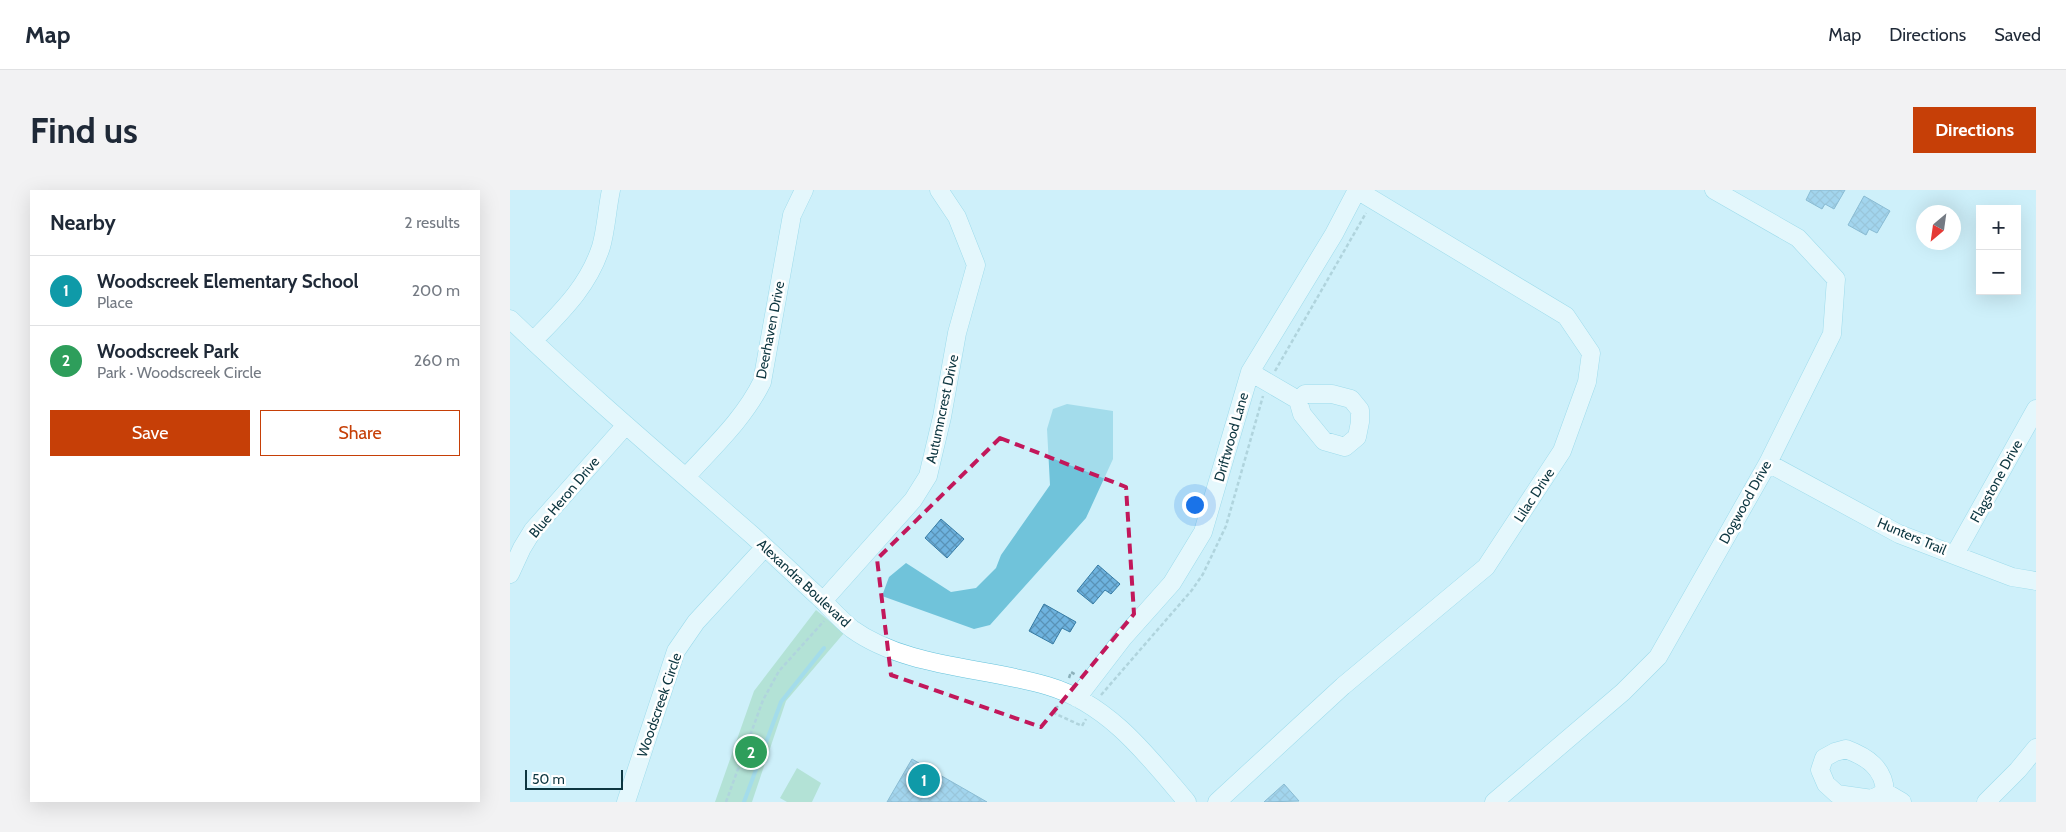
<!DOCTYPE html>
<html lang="en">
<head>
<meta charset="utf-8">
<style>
	:root { --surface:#fff; --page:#f2f2f3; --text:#1f2937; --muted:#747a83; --line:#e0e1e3; --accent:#c63f07 }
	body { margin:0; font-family:Cabin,sans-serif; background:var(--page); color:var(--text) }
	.controls { position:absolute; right:15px; top:15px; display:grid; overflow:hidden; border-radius:0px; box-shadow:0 5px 20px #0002 }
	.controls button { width:45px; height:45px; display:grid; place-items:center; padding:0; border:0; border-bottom:1px solid var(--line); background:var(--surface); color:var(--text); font:25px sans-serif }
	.compass { position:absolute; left:1406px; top:15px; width:45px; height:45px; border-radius:50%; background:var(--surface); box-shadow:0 5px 20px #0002; rotate:209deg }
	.scale { position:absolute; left:15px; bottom:12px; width:98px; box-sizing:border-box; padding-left:5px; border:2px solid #0d3640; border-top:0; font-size:14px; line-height:18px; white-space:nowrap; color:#0d3640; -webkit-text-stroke:4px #fff; paint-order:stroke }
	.you { position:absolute; left:684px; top:314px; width:18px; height:18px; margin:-12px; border:4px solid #fff; border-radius:50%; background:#1a73e8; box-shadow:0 0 0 8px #1a73e833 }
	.badge { display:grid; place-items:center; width:32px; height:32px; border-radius:50%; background:var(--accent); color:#fff; font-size:16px; font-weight:700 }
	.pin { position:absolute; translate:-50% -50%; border:2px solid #fff; box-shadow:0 1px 5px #0006 }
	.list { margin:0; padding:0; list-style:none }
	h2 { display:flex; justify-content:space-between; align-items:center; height:65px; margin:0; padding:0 20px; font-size:21px }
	h2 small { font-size:16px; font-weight:400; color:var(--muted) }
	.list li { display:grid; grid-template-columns:32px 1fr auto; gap:15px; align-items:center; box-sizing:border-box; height:70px; padding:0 20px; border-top:1px solid var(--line) }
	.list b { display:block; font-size:19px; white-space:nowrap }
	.list p { margin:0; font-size:16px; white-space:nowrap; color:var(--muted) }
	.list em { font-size:16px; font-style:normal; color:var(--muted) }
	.actions { display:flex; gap:10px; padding:15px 20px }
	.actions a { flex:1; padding:11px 0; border:1px solid var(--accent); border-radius:0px; text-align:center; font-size:18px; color:var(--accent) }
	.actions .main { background:var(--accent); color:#fff }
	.map { position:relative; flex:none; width:1526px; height:612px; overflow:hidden; border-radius:0px }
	header { display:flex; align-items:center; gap:30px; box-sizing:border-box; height:70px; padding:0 25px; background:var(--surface); border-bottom:1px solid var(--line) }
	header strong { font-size:24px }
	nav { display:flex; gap:28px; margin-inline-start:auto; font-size:18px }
	.intro { display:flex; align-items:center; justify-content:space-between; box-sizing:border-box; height:120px; padding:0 30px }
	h1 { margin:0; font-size:35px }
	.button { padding:12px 22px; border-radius:0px; background:var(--accent); color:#fff; font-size:18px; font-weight:700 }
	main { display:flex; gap:30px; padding:0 30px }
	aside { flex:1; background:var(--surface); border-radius:0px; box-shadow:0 5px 20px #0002 }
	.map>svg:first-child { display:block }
	.green { fill:#93d0ac }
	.water { fill:#70c3da }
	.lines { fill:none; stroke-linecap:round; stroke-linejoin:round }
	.stream { stroke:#70c3da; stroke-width:4 }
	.building { fill:url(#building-cross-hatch); stroke:#357ba4 }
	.minor-casing { stroke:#65c2db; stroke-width:19 }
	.path { stroke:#8cb1bb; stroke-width:2.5; stroke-dasharray:4 2.5; stroke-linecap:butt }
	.minor { stroke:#fff; stroke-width:18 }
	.marked { fill:none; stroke:#c2185b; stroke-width:4; stroke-dasharray:10 6; stroke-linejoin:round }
	.labels { text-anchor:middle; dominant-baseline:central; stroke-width:5; stroke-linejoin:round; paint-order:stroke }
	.street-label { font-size:14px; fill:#0d3640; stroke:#fff }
</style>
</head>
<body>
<header>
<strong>Map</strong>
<nav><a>Map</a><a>Directions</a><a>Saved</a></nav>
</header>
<div class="intro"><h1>Find us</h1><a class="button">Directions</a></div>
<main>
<aside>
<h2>Nearby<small>2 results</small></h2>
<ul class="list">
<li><span class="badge" style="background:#0f9aa8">1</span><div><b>Woodscreek Elementary School</b><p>Place</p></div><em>200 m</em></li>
<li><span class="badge" style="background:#2e9e5b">2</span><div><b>Woodscreek Park</b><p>Park · Woodscreek Circle</p></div><em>260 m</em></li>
</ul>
<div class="actions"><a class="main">Save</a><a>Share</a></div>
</aside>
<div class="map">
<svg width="1526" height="612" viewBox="0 0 1526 612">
	<defs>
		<pattern id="building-cross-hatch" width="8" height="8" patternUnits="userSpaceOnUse" patternTransform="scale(1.25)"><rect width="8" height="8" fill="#6eb3df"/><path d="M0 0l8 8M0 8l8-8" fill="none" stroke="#5992b6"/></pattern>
	</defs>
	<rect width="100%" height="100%" fill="#cef0fa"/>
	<!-- green -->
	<path class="green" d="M306,420L334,443L276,511L242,612H205L244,501Z
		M287,578L311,593L302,612H277L270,608Z"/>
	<!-- water -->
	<path class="water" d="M557,214L603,221V269L576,328L480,435L464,439L372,406L379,387L396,373L441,402L466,398L486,378L491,365L540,295L537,239L543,219Z"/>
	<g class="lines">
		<!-- stream -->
		<path class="stream" d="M234,612L271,512L314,458"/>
	</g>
	<!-- building -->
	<path class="building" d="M1301,0H1335L1324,19L1315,14L1312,19L1296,10Z
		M1354,6L1380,21L1367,43L1359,39L1356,45L1338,35Z
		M431,329L454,349L437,368L415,348Z
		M588,375L610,394L601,404L595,400L583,414L567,401Z
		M534,414L566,432L560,442L552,438L543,454L519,441Z
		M402,569L477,612H377Z
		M774,594L789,611L754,612Z"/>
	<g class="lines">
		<!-- minor casing -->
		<g class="minor-casing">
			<path id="minor" d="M0,129C78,204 161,274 242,345C265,366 288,388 311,409C321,419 331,430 342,439C396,478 476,477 538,496C599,514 638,566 677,612
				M23,151C51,122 78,97 91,57C96,40 97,19 101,0
				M740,182L788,210L792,224L814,251L835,257L847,247L850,232V220L841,209L822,204H795L788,210
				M1258,273L1389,344L1502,387L1526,391
				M176,287C203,257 234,229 252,192L282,25L294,0
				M1445,364L1526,219
				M0,384L12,358L23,340L116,235
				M313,411L403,310L418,286L432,227L447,143L466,75L447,27L429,0
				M567,508L613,448L662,393L693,342L740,182L824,44L847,0L1056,126L1081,163L1077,192L1052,261L976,377L833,496L707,612
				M1336,559C1357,567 1374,578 1375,602L1362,609L1327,604L1316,594L1310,580L1314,568L1325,562Z
				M1375,602L1392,612
				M116,612L166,461L186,432L255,357
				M984,612L1113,502L1148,467L1258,273L1322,144L1326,89L1288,48L1204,0
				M1476,612L1508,580L1526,558"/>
		</g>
		<!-- path -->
		<path class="path" d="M765,181L856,23
			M559,488L561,482L566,485
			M591,505L682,400L693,384L716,336L753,206
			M548,516L544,523L572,536L576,529
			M216,612L253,510L269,481L314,431"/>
		<!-- minor -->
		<use href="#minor" class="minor"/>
	</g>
	<!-- marked area -->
	<path d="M0 0H1526V612H0ZM490,248L616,297L624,424L531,537L381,485L367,369Z" fill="#cef0fa" fill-opacity=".55" fill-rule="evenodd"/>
	<path class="marked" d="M490,248L616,297L624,424L531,537L381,485L367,369Z"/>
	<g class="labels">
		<!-- street labels -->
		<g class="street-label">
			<text transform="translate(260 140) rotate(-79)">Deerhaven Drive</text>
			<text transform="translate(432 219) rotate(-78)">Autumncrest Drive</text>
			<text transform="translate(721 247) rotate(-74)">Driftwood Lane</text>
			<text transform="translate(1486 291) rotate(-61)">Flagstone Drive</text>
			<text transform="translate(1024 305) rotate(-57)">Lilac Drive</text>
			<text transform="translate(54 307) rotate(-50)">Blue Heron Drive</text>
			<text transform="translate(1235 312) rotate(-61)">Dogwood Drive</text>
			<text transform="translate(1402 346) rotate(23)">Hunters Trail</text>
			<text transform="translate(294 393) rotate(43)">Alexandra Boulevard</text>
			<text transform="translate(149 515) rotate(-71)">Woodscreek Circle</text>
		</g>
	</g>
</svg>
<div class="controls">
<button>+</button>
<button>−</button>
</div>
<svg class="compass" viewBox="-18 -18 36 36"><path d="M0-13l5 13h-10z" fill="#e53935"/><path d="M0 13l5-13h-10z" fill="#747a83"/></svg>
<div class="scale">50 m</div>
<div class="you"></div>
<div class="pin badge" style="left:414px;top:590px;background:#0f9aa8">1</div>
<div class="pin badge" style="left:241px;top:562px;background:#2e9e5b">2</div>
</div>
</main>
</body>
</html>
